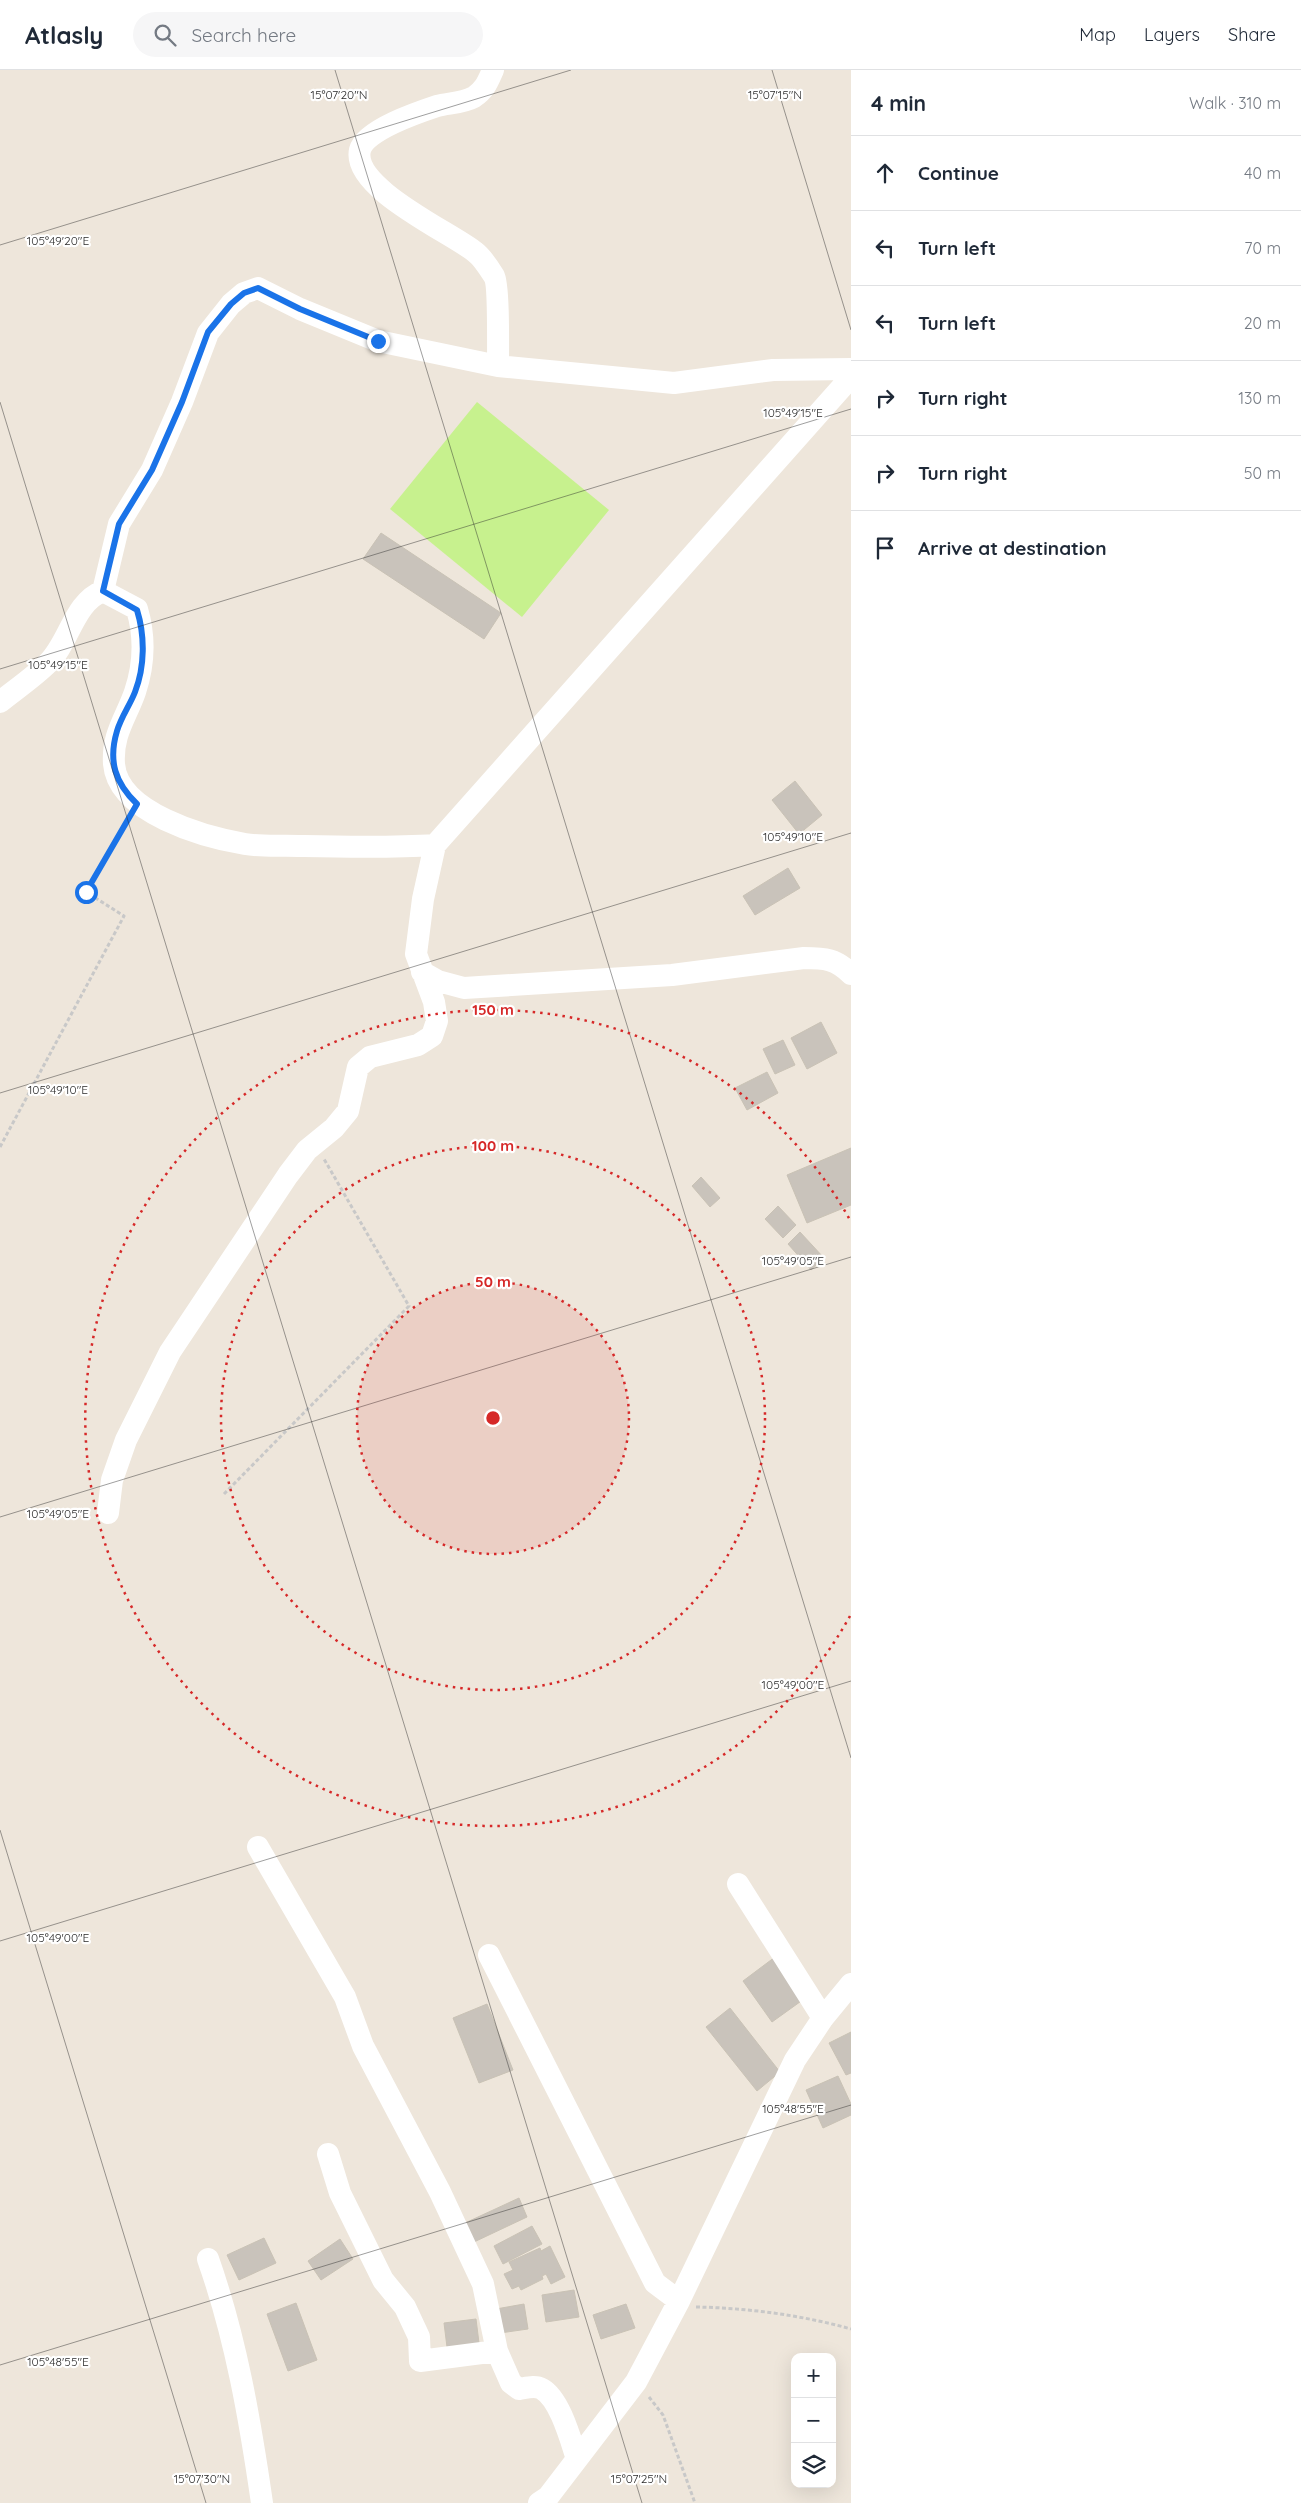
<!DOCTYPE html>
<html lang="en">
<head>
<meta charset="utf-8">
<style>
	:root { --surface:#fff; --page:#f6f6f7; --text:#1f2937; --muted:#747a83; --line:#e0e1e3 }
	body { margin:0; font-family:Quicksand,sans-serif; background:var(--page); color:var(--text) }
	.controls { position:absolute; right:15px; bottom:15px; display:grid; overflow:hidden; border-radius:10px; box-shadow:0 5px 20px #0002 }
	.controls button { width:45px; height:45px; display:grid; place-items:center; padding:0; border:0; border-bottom:1px solid var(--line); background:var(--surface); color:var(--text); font:25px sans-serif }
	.stop { position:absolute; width:15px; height:15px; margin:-11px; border:4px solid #1a73e8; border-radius:50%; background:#fff }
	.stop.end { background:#1a73e8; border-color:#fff; box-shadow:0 1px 5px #0008 }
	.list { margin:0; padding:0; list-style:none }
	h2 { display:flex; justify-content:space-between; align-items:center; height:65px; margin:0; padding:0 20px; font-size:21px }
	h2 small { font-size:16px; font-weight:400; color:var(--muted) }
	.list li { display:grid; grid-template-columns:32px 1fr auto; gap:15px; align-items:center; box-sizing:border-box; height:75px; padding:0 20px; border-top:1px solid var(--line) }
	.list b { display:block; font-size:19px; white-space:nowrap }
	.list em { font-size:16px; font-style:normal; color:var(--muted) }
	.icon { flex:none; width:28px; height:28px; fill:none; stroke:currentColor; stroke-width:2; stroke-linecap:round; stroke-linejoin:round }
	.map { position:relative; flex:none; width:851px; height:2433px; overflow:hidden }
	header { display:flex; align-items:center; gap:30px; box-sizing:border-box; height:70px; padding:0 25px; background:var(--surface); border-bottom:1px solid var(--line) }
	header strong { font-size:24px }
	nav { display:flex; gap:28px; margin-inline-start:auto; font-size:18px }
	.search { width:350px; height:45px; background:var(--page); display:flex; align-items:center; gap:12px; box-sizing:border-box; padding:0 18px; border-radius:28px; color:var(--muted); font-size:19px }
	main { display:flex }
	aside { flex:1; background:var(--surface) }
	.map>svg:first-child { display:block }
	.pitch { fill:#c7f18e }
	.building { fill:#c9c3bb; stroke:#c9c2b5 }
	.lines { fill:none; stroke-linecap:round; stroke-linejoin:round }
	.path { stroke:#c8c8c8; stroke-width:3; stroke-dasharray:4 2.5; stroke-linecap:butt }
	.minor { stroke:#fff; stroke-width:22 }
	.route { stroke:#1a73e8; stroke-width:6 }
	.ticks { fill:none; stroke:#2b2b2b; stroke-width:1; stroke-opacity:0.45 }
	.ring { fill:none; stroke:#d62828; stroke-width:2.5; stroke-dasharray:2.5 5 }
	.ticks-label { font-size:12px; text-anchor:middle; fill:#2b2b2b; stroke:#fff; stroke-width:4.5; stroke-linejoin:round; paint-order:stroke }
	.centre { fill:#d62828; stroke:#fff; stroke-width:2.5 }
	.ring-label { font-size:15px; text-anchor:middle; font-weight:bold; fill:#d62828; stroke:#fff; stroke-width:4.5; stroke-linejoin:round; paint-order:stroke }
</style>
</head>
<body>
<header>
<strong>Atlasly</strong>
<div class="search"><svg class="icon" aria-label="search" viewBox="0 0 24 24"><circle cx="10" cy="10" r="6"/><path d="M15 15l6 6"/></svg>Search here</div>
<nav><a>Map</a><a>Layers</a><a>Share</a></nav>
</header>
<main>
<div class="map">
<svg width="851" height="2433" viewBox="0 0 851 2433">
	<rect width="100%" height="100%" fill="#eee6db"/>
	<!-- pitch -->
	<path class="pitch" d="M477,332L609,440L522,547L390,439Z"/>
	<!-- building -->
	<path class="building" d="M381,463L501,543L484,569L363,489Z
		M795,711L822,745L799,764L772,730Z
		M788,798L800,818L755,845L743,826Z
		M821,952L837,983L807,999L791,968Z
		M783,970L795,995L775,1004L763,979Z
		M767,1002L778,1023L747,1040L735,1018Z
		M851,1078V1135L807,1153L787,1105Z
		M701,1107L720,1128L710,1137L692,1116Z
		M778,1136L796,1155L783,1168L765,1149Z
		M800,1162L824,1188L811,1200L788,1174Z
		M775,1887L804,1929L772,1952L743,1911Z
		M487,1934L513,2000L479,2013L453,1948Z
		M730,1938L780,2002L757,2021L706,1957Z
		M851,1962V2003L846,2005L829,1973Z
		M838,2006L851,2034V2045L823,2058L806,2020Z
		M519,2128L527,2147L474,2172L465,2153Z
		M532,2156L542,2174L503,2194L494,2176Z
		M264,2168L276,2193L239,2210L227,2185Z
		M340,2169L353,2189L321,2210L308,2191Z
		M550,2176L565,2207L551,2214L546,2204L542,2206L543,2209L521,2220L519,2216L512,2219L504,2204L513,2200L509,2192L540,2178L541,2181Z
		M574,2220L579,2247L546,2252L542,2225Z
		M296,2233L317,2290L288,2301L267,2244Z
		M524,2234L528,2259L500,2263L496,2239Z
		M626,2234L635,2258L601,2269L593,2245Z
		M476,2249L479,2273L447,2277L444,2253Z"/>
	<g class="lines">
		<!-- path -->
		<path class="path" d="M0,1077L124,846L86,822L128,749
			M224,1424L409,1236L324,1089
			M696,2237C748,2238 801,2245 851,2259
			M649,2327L663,2345L695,2433"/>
		<!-- minor -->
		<path class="minor" d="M493,0C488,11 485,20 474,27C463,33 449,33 437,36C419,42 365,60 360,80C351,118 452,163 475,182C482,187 489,198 494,206C499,214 498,281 498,296
			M103,521L137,539C145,566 144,595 135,622C126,648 112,664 114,694C118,743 204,767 245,774C263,777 283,775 302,776C347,777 390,778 435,775
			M0,632C16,619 34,607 48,593C69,573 74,532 103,521L119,454L152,400L182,332L208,263L231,234L244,223L258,218L300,239L378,271L498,296L674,313L773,300L851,299
			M422,902L438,911L464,918L672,905L804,888C825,888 836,889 851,904
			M108,1443L112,1410L126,1370L170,1282L288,1105L307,1080L334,1058L348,1041L358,997L370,987L418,975L432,966L437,951L434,932L416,884L423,829L435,775L851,307
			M258,1777L345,1927L363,1976L440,2122L483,2214L497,2281L511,2313L519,2319C526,2318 535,2315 542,2319C560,2329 571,2371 577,2389
			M738,1814L823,1948
			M489,1885L655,2213L679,2231
			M328,2084L340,2123L383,2210L405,2237L419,2267L420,2291L497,2281
			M208,2189C236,2268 250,2350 262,2433
			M539,2433L548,2427L636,2312L679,2231L795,1990L823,1948L851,1914"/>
	</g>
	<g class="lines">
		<!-- route -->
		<path class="route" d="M86,822L137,734C115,713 108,691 117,661C121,647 130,635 135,622C145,596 145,566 137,540L103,521L119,454L152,400L182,332L208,262L231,234L244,223L258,218L300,239L378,271"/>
	</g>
	<!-- ticks -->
	<path class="ticks" d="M335,0L851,1688M772,0L851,260M0,175L571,0M0,332L642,2433M0,599L851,339M0,1023L851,763M0,1447L851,1187M0,1760L206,2433M0,1871L851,1611M0,2295L851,2035"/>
	<!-- distance rings -->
	<circle cx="493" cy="1348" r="136" fill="#d62828" fill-opacity=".12"/>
	<g class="ring">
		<circle cx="493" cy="1348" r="136"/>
		<circle cx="493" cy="1348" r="272"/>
		<path d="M850 1546A408 408 0 1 1 850 1150"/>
	</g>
	<g class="ticks-label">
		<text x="339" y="29">15°07'20"N</text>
		<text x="775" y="29">15°07'15"N</text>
		<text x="58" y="175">105°49'20"E</text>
		<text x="793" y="347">105°49'15"E</text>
		<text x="58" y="599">105°49'15"E</text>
		<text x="793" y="771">105°49'10"E</text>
		<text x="58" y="1024">105°49'10"E</text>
		<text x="793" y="1195">105°49'05"E</text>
		<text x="58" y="1448">105°49'05"E</text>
		<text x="793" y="1619">105°49'00"E</text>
		<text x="58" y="1872">105°49'00"E</text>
		<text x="793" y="2043">105°48'55"E</text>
		<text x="58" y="2296">105°48'55"E</text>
		<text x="202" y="2413">15°07'30"N</text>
		<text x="639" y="2413">15°07'25"N</text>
	</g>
	<circle cx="493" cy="1348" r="8" class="centre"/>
	<g class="ring-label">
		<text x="493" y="945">150 m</text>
		<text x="493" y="1081">100 m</text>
		<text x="493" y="1217">50 m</text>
	</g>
</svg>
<div class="controls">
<button>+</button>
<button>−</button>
<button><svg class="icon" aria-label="layers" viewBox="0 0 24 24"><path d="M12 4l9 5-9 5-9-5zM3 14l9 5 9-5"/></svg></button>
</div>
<div class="stop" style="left:86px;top:822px"></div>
<div class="stop end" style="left:378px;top:271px"></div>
</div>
<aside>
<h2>4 min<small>Walk · 310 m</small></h2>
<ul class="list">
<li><svg class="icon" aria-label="ahead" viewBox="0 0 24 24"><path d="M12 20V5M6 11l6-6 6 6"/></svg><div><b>Continue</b></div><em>40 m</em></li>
<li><svg class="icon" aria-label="left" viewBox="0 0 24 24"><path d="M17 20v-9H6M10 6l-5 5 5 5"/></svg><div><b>Turn left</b></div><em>70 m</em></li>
<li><svg class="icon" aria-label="left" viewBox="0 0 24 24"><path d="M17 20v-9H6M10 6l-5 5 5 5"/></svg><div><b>Turn left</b></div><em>20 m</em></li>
<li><svg class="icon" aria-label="right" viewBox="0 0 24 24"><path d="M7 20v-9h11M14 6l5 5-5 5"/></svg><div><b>Turn right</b></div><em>130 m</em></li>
<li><svg class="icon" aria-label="right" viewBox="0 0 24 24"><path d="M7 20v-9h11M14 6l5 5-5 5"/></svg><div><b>Turn right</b></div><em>50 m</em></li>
<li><svg class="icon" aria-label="arrive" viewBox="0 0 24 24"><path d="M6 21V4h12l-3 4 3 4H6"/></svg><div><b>Arrive at destination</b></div></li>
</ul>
</aside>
</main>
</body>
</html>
